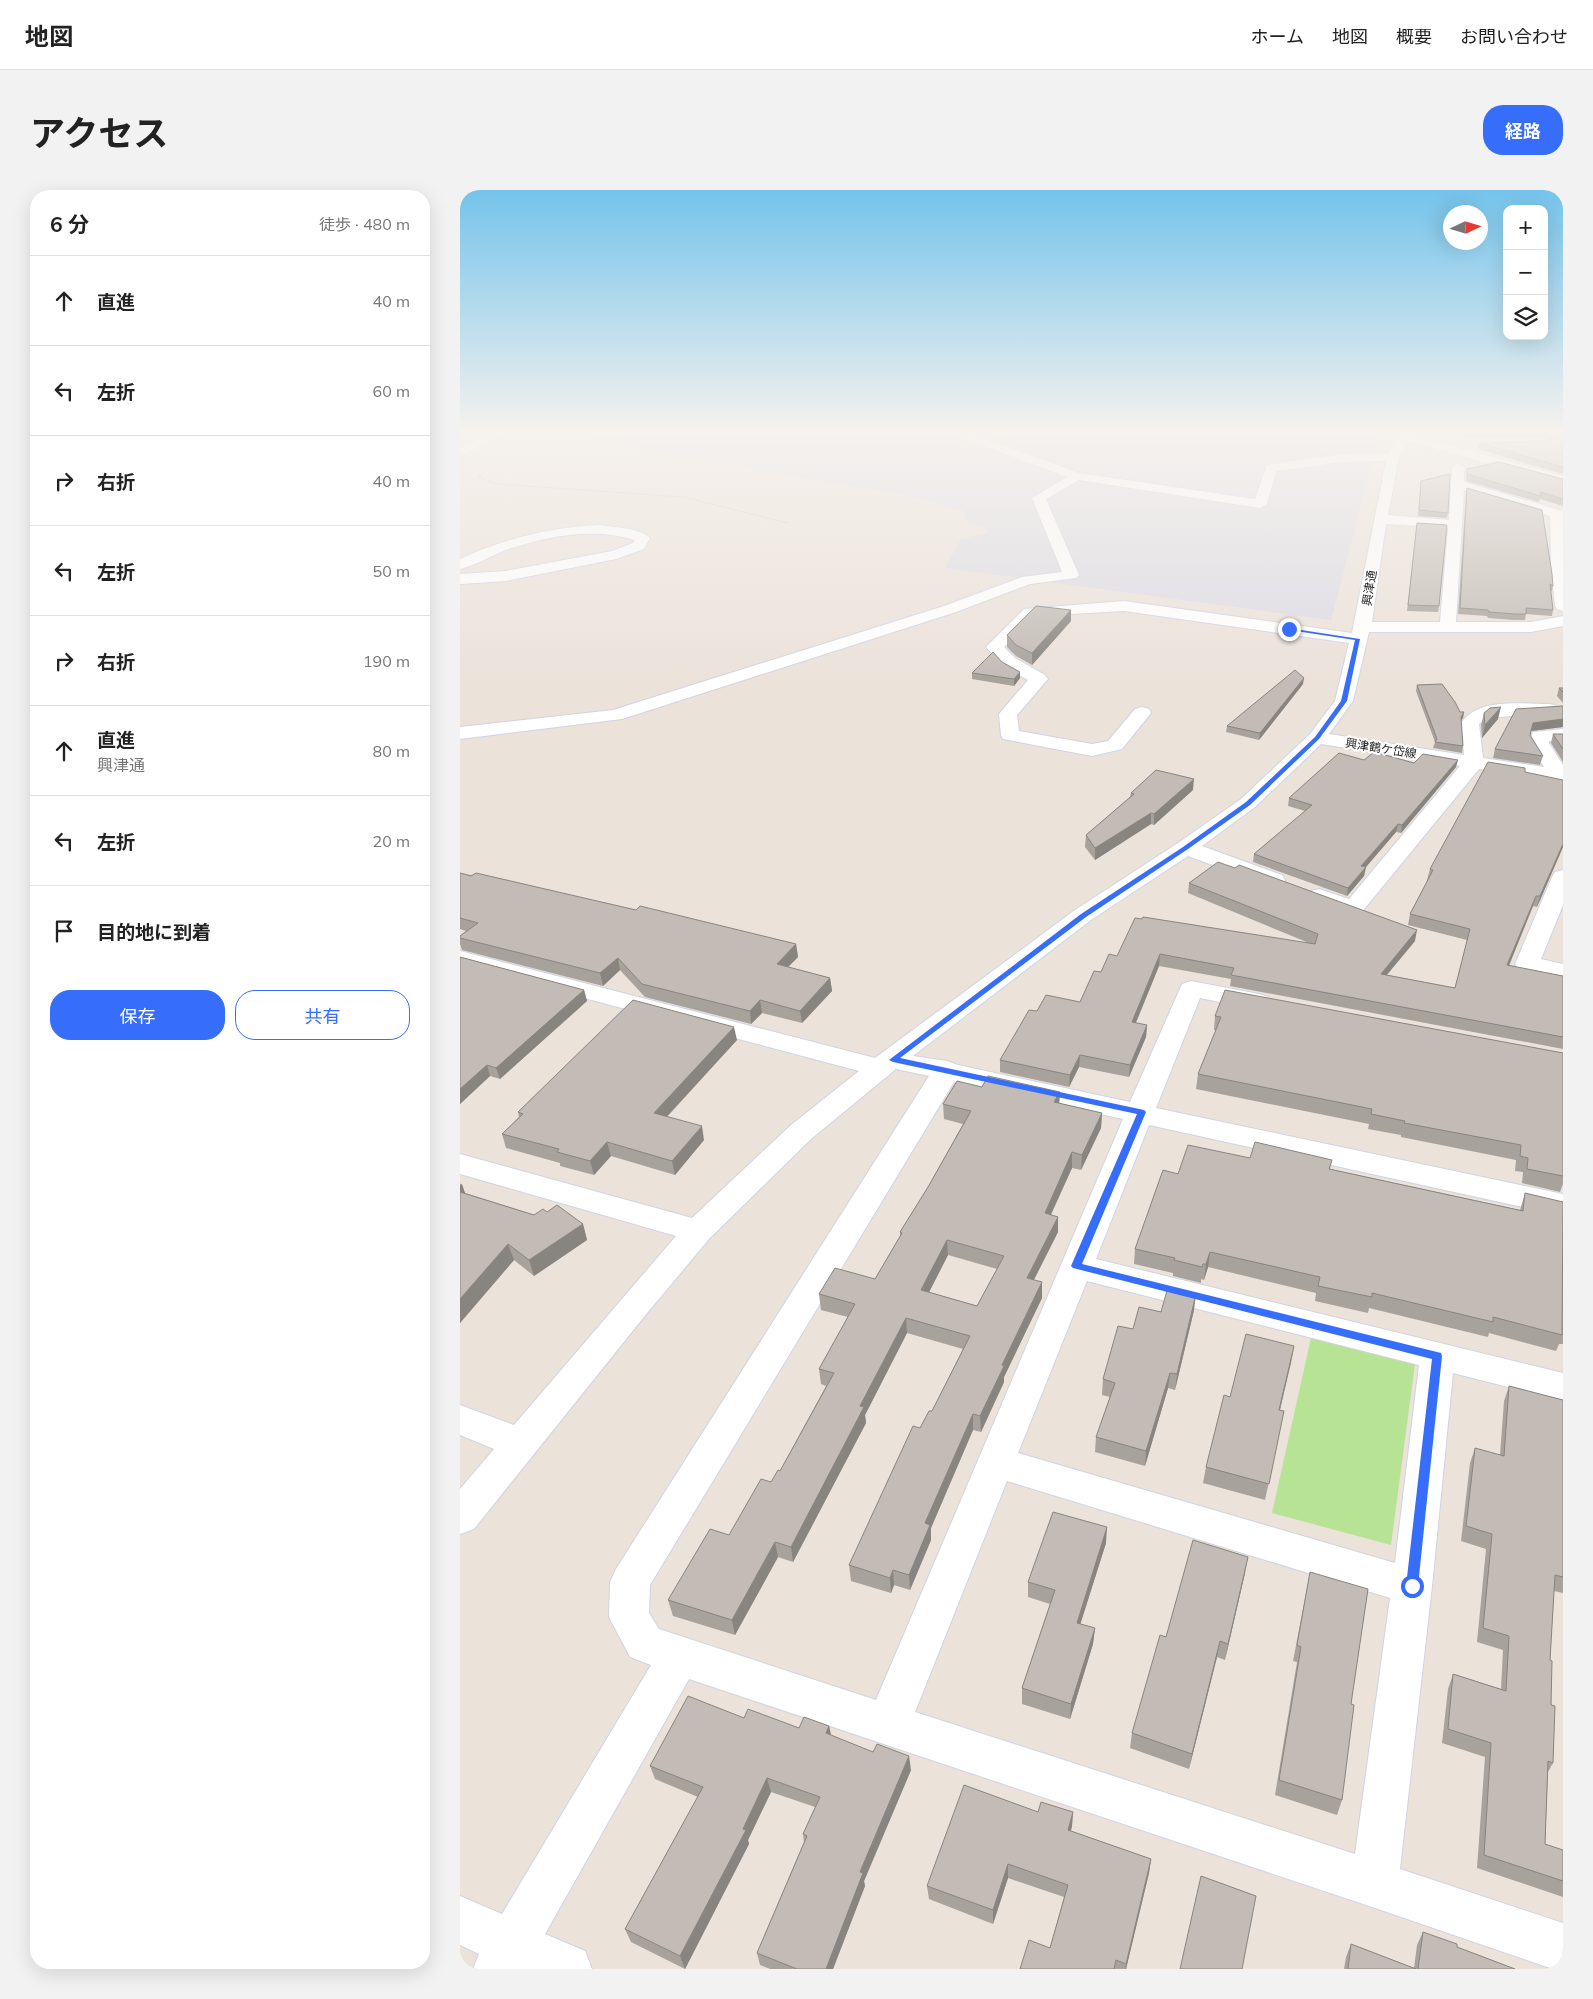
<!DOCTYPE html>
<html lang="ja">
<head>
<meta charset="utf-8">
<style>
	:root { --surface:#fff; --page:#f2f2f2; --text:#222; --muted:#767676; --line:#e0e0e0; --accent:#366efb }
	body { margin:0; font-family:Mulish,"Noto Sans JP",sans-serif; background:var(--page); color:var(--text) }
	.controls { position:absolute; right:15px; top:15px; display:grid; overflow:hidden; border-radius:10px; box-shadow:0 5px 20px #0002 }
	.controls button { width:45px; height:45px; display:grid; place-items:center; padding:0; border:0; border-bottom:1px solid var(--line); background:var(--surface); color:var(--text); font:25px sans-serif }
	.compass { position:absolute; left:983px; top:15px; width:45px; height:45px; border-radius:50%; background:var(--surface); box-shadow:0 5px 20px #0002; rotate:86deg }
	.stop { position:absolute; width:15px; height:15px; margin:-11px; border:4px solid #366efb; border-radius:50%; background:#fff }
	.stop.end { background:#366efb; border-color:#fff; box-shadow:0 1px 5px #0008 }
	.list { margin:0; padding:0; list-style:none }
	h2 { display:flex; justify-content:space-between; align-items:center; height:65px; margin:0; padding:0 20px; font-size:21px }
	h2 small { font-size:16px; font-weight:400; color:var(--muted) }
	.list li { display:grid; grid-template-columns:32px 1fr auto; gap:15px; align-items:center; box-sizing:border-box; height:90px; padding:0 20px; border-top:1px solid var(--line) }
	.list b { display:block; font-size:19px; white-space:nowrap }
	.list p { margin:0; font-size:16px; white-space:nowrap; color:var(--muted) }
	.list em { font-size:16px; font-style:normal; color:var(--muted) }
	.actions { display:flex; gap:10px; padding:15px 20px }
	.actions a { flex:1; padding:11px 0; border:1px solid var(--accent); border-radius:20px; text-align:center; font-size:18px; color:var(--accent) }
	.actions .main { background:var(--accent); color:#fff }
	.icon { flex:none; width:28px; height:28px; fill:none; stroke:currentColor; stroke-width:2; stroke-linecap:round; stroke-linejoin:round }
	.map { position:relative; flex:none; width:1103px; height:1779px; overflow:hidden; border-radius:20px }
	header { display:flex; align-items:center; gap:30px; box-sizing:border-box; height:70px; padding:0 25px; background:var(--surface); border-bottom:1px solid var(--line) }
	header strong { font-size:24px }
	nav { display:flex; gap:28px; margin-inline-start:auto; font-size:18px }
	.intro { display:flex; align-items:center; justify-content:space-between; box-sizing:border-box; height:120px; padding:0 30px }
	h1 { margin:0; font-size:35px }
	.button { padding:12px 22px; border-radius:20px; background:var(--accent); color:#fff; font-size:18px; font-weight:700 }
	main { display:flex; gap:30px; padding:0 30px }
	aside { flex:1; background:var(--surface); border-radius:20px; box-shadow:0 5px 20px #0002 }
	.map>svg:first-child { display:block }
	.industrial { fill:#dcdbe3 }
	.green { fill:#b7e395 }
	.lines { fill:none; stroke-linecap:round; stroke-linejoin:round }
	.minor-casing { stroke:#cfd4e2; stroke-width:2 }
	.path { stroke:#c3c3c3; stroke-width:1; stroke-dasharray:2 1; stroke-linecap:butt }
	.minor { fill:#fff; fill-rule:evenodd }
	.wall { fill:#a8a29d; fill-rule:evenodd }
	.shaded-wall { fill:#88847f }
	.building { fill:#c3bcb6; stroke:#88847f; fill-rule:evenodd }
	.route { fill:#366efb }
	.labels { text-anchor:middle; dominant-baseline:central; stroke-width:4; stroke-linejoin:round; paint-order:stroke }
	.far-street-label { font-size:12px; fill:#282828; stroke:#fff }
</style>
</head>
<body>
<header>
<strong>地図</strong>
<nav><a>ホーム</a><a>地図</a><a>概要</a><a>お問い合わせ</a></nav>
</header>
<div class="intro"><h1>アクセス</h1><a class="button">経路</a></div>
<main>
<aside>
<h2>6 分<small>徒歩 · 480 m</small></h2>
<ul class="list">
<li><svg class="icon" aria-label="ahead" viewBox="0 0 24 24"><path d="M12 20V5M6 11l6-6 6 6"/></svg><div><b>直進</b></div><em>40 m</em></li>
<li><svg class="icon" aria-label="left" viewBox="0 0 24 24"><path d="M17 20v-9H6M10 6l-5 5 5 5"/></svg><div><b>左折</b></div><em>60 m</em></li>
<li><svg class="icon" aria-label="right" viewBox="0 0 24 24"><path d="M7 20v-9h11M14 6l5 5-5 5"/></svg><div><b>右折</b></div><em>40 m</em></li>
<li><svg class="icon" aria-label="left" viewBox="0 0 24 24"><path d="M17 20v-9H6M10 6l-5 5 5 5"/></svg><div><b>左折</b></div><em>50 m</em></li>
<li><svg class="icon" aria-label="right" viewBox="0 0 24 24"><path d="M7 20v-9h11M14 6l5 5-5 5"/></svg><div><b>右折</b></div><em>190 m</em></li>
<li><svg class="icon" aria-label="ahead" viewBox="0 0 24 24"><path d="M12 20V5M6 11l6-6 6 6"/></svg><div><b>直進</b><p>興津通</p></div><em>80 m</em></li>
<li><svg class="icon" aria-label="left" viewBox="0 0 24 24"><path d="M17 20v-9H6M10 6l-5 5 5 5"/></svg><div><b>左折</b></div><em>20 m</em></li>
<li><svg class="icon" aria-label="arrive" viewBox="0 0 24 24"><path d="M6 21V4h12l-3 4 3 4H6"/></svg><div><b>目的地に到着</b></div></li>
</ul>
<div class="actions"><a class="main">保存</a><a>共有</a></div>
</aside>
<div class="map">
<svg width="1103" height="1779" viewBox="0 0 1103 1779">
	<rect width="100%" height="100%" fill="#ebe2da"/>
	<!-- industrial -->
	<path class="industrial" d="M154,242H914L920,243L871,430L485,378L501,349L528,343L525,337L509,333L503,321L460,308L129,250Z"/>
	<!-- green -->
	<path class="green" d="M851,1148L955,1174L931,1355L812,1323Z"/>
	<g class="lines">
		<!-- minor casing -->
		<g class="minor-casing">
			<path id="minor" d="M34,242H50L0,266V257Z
				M490,242H507L619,283L795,309L807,275L882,264L929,263L940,242H952L950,244L1103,286V294L947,251L939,267L928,325L989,330L992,277L998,273L1004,277V292L1103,321V421L1097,419L1095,416L1091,376L1090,326L1004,300L996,432H1071L1103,426V436L1071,442H909L893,511L869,544L1004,565L1001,533C1019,507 1061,514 1089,514L1095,515L1098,519L1095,523L1026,528L1019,534L1023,568L1084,577L1069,553L1073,542L1103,539V551H1089V553L1103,575V592L1019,579L901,723L893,725L851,711L848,706L851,701L859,699L889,709L1000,576L861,554L795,617L742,656L822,685L825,690L822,695L814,697L806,695L728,666L631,730L453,866L487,871L498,875L670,912L722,794L731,791L799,804L808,807L812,812L808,817L799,820L740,808L696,918L1103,1004V1026L689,935L636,1069L1103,1183V1211L993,1183L972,1396L940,1679L1103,1733V1779H1093L915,1718L229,1489L85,1744L125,1761L132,1779H13L19,1764L0,1755V1706L42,1724L191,1475L170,1467L149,1427L150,1392L156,1379L469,886L436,879L351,949L249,1049L183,1128L14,1339L0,1344V1299L34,1259L0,1245V1215L54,1235L216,1046L0,984V964L232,1028L331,935L399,881L0,775V761L415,868L615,720L718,653L781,609L850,544L875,511L889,453L664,421L575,426L544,457L555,468L585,485L588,489L557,525L559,541L632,554L648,551L675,519L682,517L689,519L691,523L662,559L632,566L543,549L541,545L539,524L568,490L543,476L526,457L564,419L664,411L892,443L926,271L882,272L816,281L807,314L800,318L619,290L586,309L619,385L616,388L570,394L496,422L162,529L0,549V537L153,520L484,416L562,387L602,382L572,308L607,287L492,244ZM926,334L988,338L980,432H912ZM494,892L663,929L416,1510L199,1439L189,1423L190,1395ZM627,1091L959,1175L935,1373L558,1263ZM547,1291L930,1408L895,1664L455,1522Z
				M139,335C152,337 182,338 190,348L184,359L156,369L46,391L0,394V384L46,381L152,361L173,353L175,350C133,337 87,346 46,360C31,366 16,375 0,379V369C44,349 90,337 139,335Z
				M1103,680V715L1081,769L1103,774V788L1058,779L1055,774L1092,687L1095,682Z"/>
		</g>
		<!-- path -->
		<path class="path" d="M25,283L18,287L37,294L223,307L328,333"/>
		<!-- minor -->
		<use href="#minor" class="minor"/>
	</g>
	<!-- wall -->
	<path class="wall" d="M999,242H1103V284L1018,259L1020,253L1090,250L1084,247L1006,248Z
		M1007,279L1103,289V316L1080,309L1079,312L1006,291Z
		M961,291L988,323L987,328L958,326Z
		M1007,298L1093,396L1092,401H1091L1093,420L1092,426L1066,424L1065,430H1054L1028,428L1027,426L998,424L1006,302Z
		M957,333L979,416L978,422L947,421Z
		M611,420V431L572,475L556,466L547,457V445Z
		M542,472L560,488L554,496L512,489V483Z
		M843,494L799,550L766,542L767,536Z
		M957,495L1000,522H1004L1003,528L1001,531L1003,556L1002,563L973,558L975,552L956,501Z
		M1099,498H1103V513L1097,506Z
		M1103,516V537L1071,541L1070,546L1083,566L1080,575L1033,568L1035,559Z
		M1024,523L1038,529L1022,548L1021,535Z
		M1093,544H1103V572L1091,553Z
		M904,570L954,573L996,577L941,643L936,642L906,677L904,686L887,706L793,672L794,664L845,621L828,616L829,608Z
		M1065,582L1103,657L1077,717L1073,716L1049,776L1103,786V859L770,796L771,789L699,776L676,833L687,835L686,847L669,887L619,877L609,897L540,882V870L577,821L620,812L641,782L657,766L849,753L728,703L729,693L955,751L927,785L995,798L1007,750L948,735L950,724L968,690H967L970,679Z
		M733,600L694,635L691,634L635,670L625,657L626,645L670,607L671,603Z
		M0,683L336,754L338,767L328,777L370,788L372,801L342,833L302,823L291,834L185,807L160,780L143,796L2,760L0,754V746L6,741L0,739Z
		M0,767L124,800L127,811L40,889L30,886L0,914Z
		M755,826L1103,863V994L1100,1002L1062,993L1063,982L1055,981L1056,970L941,947V945L908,939L909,934L736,899L738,884L756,840H754Z
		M277,850L207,927L244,950L215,985L151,966L134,985L100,976V973L46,958L42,944L59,927L58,922Z
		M522,897L600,902L599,913L642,923L641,938L621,980L612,978L591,1025L598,1027V1042L574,1090L582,1092V1108L544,1187V1192L521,1242L513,1240L471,1338V1350L450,1400L434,1395L431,1403L391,1391L389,1375L460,1238L472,1221L503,1159L447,1143L405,1225L406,1233L333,1372L318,1367L275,1445L213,1426L208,1410L269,1345L320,1281L366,1196L361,1194L359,1179L388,1127L361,1120L359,1104L415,1089L440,1046V1042L468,997L503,934L484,929L483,914ZM488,1065L537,1079L517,1116L469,1102Z
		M790,968L872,970L870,979L1060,1020L1065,1003L1103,1012V1154H1099L1096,1161L1029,1143L1028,1147L909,1118L908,1123L855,1111L856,1103L748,1077L744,1090L741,1089V1093L713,1086V1083L674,1074L675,1059L718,984Z
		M0,993L5,1003L74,1025L87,1022L123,1034L127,1050L74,1086L54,1070L0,1133Z
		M734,1120L715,1200L708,1198L685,1276L635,1262L636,1247L650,1207L642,1205L643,1189L673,1139L701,1122Z
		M834,1156L820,1220L824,1221L805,1310L743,1293L746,1277L770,1207Z
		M1049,1196L1103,1210V1403L1094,1401L1090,1470L1093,1573L1088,1582L1085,1654L1103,1660V1707L1017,1678L1025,1567L982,1553L988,1499L993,1484L1041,1499L1043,1460L1017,1452L1026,1359L1001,1351L1010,1273L1015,1258L1040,1265L1044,1211Z
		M646,1353L620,1434L635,1438L633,1454L610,1529L562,1514V1498L590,1414L568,1407V1392Z
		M850,1382L882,1610L877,1625L815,1605L837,1472L833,1471L847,1398Z
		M785,1383L765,1470L757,1467L729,1579L670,1558L672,1543L706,1447Z
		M284,1528L339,1538L369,1536L371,1545L451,1580L404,1691L405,1696L373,1779H310L300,1775L297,1763L344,1652L343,1644L355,1617L311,1602L288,1650L289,1654L225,1779L171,1752L165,1739L238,1607L195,1589L190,1576Z
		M578,1622H613L612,1636L611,1641L691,1669L689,1683L666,1779H560L590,1758L604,1707L548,1688L533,1734L469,1709L467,1696Z
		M963,1742L997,1757L1055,1779H884L886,1767L891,1754L954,1778L957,1755Z"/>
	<!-- shaded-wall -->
	<path class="shaded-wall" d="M611,420V431L572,475V463Z
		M560,482V488L554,496V489Z
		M844,488L843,494L799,550L800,543Z
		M1041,517L1038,529L1022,548L1025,535Z
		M1004,522L1003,528L999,533L1001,527Z
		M1103,529V537L1071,541L1067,554L1073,533Z
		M998,570L996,577L941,643L942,635Z
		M734,589L733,600L694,635V624Z
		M691,623V634L635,670V658Z
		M938,634L936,642L900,684L901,676Z
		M1103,654V657L1077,717L1080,706Z
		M906,677L904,686L887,706L888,698Z
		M1076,706L1073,716L1044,787L1047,775Z
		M957,740L955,751L918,795L921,784Z
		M336,754L338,767L318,787L317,774Z
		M700,764L699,776L671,844L672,832Z
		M158,768L160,780L143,796L140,783Z
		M370,788L372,801L342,833L340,821Z
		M124,800L127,811L40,889L36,878Z
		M300,810L302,823L291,834L290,821Z
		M687,835L686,847L669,887L670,875Z
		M274,837L277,850L197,937L194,923Z
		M620,865L619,877L609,897L610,885Z
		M27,875L30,886L0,914V899Z
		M600,902L599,917L594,912Z
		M642,923L641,938L621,980L622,965Z
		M242,936L244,950L215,985L212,971Z
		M147,952L151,966L134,985L130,971Z
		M612,962V978L584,1039L585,1023Z
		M2,994L7,1009L0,1015V995Z
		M598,1027V1042L567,1103V1088Z
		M123,1034L127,1050L74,1086L69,1070Z
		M487,1050L488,1065L462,1116L461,1100Z
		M48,1054L54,1070L0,1133V1109Z
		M750,1062L748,1077L744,1090L746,1074Z
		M582,1092V1108L544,1187V1192L521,1242L520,1226L542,1175Z
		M736,1104L734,1120L715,1200L717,1184Z
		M446,1128L447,1143L405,1225L406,1233L333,1372L331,1357L400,1216Z
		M834,1156L831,1173L816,1236L819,1220Z
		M710,1183L708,1198L685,1276L686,1261Z
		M513,1224V1240L471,1338V1350L450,1400L449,1385L465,1333Z
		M647,1337L646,1353L616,1448L617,1433Z
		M315,1352L318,1367L275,1445L272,1430Z
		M788,1367L785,1383L765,1470L768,1454Z
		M433,1380L434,1395L431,1403L430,1388Z
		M635,1438L633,1454L610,1529L611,1514Z
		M760,1451L757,1467L729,1579L732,1564Z
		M369,1536L372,1550L366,1543Z
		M449,1566L451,1580L404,1691L405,1696L373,1779H366L400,1682Z
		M307,1588L311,1602L288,1650L289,1654L225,1779L220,1766L283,1639Z
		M613,1622L612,1636L607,1654L608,1640Z
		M691,1669L689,1683L666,1779H665Z
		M548,1674V1688L533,1734V1720Z"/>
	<!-- building -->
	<path class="building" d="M1087,242H1103V277L1020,253L1089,251L1093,247L1091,244Z
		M1039,272L1103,289V309L1080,302L1081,306L1007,284V279Z
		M990,284L988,323L959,320L961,291Z
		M1007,298L1082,320L1092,384L1093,396L1090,394L1093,420L1066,418V424H1055L1029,422L1028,420L1000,418Z
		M957,333L987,335L979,416L948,415Z
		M576,416L611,420L572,463L556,455L547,445Z
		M533,462L542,472L560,482L554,489L512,483Z
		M835,480L844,488L800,543L767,536Z
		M982,494L995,512L1000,522H1004L1001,527L1003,556L975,552L977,549L957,495Z
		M1099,498H1103V502Z
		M1103,516V529L1073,533L1070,545L1083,566L1035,559L1056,519Z
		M1041,517L1025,535L1024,523L1030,518Z
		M1093,544H1103V559Z
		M914,562L954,573L963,564L998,570L942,635L938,634L901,676L906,677L888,698L794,664L852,615L829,608L879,563L904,570Z
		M1028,572L1065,578V582L1103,590V654L1080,706H1076L1047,775L1103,786V847L771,785L774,778L700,764L672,832L687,835L670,875L620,865L610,885L540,870L569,820L577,821L586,805L620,812L634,781L641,782L649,764L657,766L675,728L682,729L683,727L855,754L858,744L729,693L758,672L775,678L779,675L957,740L921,784L995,798L1010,739L950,724L973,680L970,679Z
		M696,580L734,589L694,624L691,623L635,658L626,645L674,604L671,603Z
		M0,683L11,686L16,683L176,720L180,716L336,754L317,774L370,788L340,821L300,810L290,821L182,794L158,768L140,783L0,748V746L18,733L0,728Z
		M0,767L124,800L36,878L27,875L0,899Z
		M765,800L1103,863V986L1067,979L1068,968L1060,966L1061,955L944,933L945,931L911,924L912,919L738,884L761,827L755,826Z
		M173,810L274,837L194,923L242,936L212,971L147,952L130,971L97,962L99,959L42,944L63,924L58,922Z
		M528,886L600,902L594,912L642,923L622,965L612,962L585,1023L598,1027L567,1088L582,1092L542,1175L544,1176L520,1226L513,1224L465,1333L470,1335L449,1385L433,1380L430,1388L389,1375L453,1236L460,1238L469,1221H472L510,1146L446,1128L400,1216L404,1217L331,1357L315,1352L272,1430L208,1410L250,1339L269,1345L301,1289L311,1292L318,1280L320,1281L374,1183L359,1179L395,1114L359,1104L375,1078L415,1089L442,1043L440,1042L468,997L511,921L483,914L497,891L522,897ZM487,1050L544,1066L517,1116L461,1100Z
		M795,952L872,970L869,979L1063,1021L1065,1003L1103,1012L1102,1145L1033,1127V1132L912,1103V1107L858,1096L860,1087L750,1062L746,1074H743L742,1077L714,1070L715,1068L675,1059L703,980L718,984L728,955L790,968Z
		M0,1002L74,1025L83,1019L87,1022L97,1015L123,1034L69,1070L48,1054L0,1109Z
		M708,1097L736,1104L717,1184L710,1183L686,1261L636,1247L655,1193L643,1189L658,1136L673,1139L679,1117L701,1122Z
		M786,1144L834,1156L819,1220L824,1221L809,1294L746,1277L764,1205L770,1207Z
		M1049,1196L1103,1210V1387L1095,1385L1090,1470L1092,1471L1091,1515L1095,1516L1093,1573L1088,1571L1085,1654L1103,1660V1691L1024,1665L1031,1553L988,1539L993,1484L1046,1501L1049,1446L1023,1438L1032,1344L1006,1336L1015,1258L1044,1266Z
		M593,1322L647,1337L617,1433L635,1438L611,1514L562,1498L595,1400L568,1392Z
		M733,1350L788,1367L768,1454L760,1451L732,1564L672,1543L700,1445L706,1447Z
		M850,1382L908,1399L891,1514L894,1515L882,1610L819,1590L841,1457L837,1455Z
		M228,1506L284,1528L288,1519L339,1538L344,1527L369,1536L366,1543L413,1562L417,1554L449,1566L400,1682L403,1683L366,1779H337L297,1763L347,1646L343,1644L360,1607L307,1588L283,1639L286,1640L220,1766L165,1739L243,1597L190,1576Z
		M504,1595L578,1622L581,1612L613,1622L608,1640L691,1669L666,1774L656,1770L654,1779H560L569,1750L590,1758L608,1695L548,1674L533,1720L467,1696Z
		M741,1686L796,1706L782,1779H720Z
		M963,1742L997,1754V1757L1055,1779H958Z
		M891,1754L956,1779H888Z"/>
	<!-- sky -->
	<linearGradient id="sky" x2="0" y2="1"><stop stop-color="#75c3eb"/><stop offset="0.49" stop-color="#f6f2ee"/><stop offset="1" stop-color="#f6f2ee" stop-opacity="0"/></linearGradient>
	<rect width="1103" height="491" fill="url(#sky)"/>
	<!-- route -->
	<path class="route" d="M828,438L900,449L887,511L859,549L790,615L728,659L626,727L440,868L684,920L686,922L622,1074L981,1163L982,1166L958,1396L956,1400L952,1402L948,1400L946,1396L972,1169L613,1078L611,1076L677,924L433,872L429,870L621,724L723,657L786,612L855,547L881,511L895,450L829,440Z"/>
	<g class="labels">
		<!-- far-street labels -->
		<g class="far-street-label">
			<text transform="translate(909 398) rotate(-81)">興津通</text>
			<text transform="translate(921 558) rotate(9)">興津鶴ケ岱線</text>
		</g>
	</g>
</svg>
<div class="controls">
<button>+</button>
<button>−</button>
<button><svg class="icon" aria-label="layers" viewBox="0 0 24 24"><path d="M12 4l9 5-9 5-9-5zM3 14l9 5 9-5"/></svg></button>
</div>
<svg class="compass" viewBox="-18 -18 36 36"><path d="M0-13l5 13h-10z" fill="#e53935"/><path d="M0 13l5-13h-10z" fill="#767676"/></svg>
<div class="stop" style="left:952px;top:1396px"></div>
<div class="stop end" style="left:829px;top:439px"></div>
</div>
</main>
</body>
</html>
